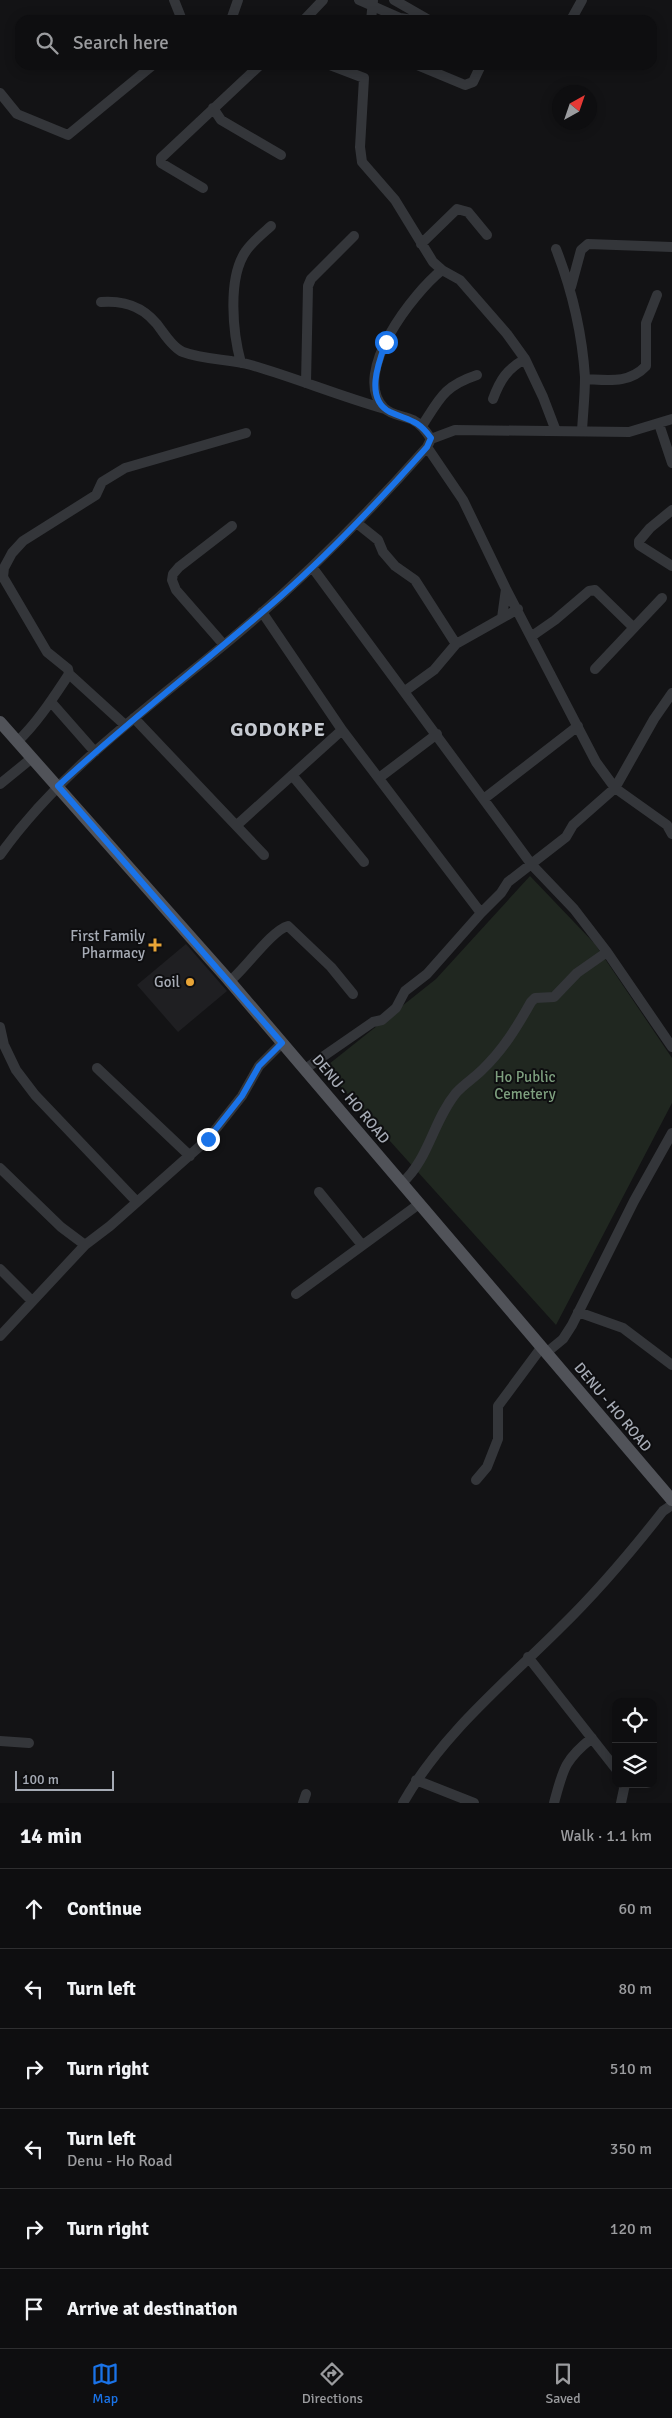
<!DOCTYPE html>
<html lang="en">
<head>
<meta charset="utf-8">
<style>
	:root { --surface:#0e0e10; --page:#1c1c1e; --text:#f1f3f6; --muted:#9b9c9f; --line:#2e2e30; --accent:#1a73e8 }
	body { margin:0; font-family:Signika,sans-serif; background:var(--page); color:var(--text) }
	.controls { position:absolute; right:15px; bottom:15px; display:grid; overflow:hidden; border-radius:10px; box-shadow:0 2px 12px #0003 }
	.controls button { width:45px; height:45px; display:grid; place-items:center; padding:0; border:0; border-bottom:1px solid var(--line); background:var(--surface); color:var(--text); font:25px sans-serif }
	.compass { position:absolute; left:552px; top:85px; width:45px; height:45px; border-radius:50%; background:var(--surface); box-shadow:0 2px 12px #0003; rotate:40deg }
	.scale { position:absolute; left:15px; bottom:12px; width:99px; box-sizing:border-box; padding-left:5px; border:2px solid #a6abb5; border-top:0; font-size:14px; line-height:18px; white-space:nowrap; color:#a6abb5; -webkit-text-stroke:4px #0e0e10; paint-order:stroke }
	.stop { position:absolute; width:15px; height:15px; margin:-11px; border:4px solid #1a73e8; border-radius:50%; background:#fff }
	.stop.end { background:#1a73e8; border-color:#fff; box-shadow:0 1px 5px #0008 }
	.list { margin:0; padding:0; list-style:none }
	h2 { display:flex; justify-content:space-between; align-items:center; height:65px; margin:0; padding:0 20px; font-size:21px }
	h2 small { font-size:16px; font-weight:400; color:var(--muted) }
	.list li { display:grid; grid-template-columns:32px 1fr auto; gap:15px; align-items:center; box-sizing:border-box; height:80px; padding:0 20px; border-top:1px solid var(--line) }
	.list b { display:block; font-size:19px; white-space:nowrap }
	.list p { margin:0; font-size:16px; white-space:nowrap; color:var(--muted) }
	.list em { font-size:16px; font-style:normal; color:var(--muted) }
	.icon { flex:none; width:28px; height:28px; fill:none; stroke:currentColor; stroke-width:2; stroke-linecap:round; stroke-linejoin:round }
	.map { position:relative; flex:none; width:672px; height:1803px; overflow:hidden }
	.search { position:absolute; background:var(--surface); box-shadow:0 2px 12px #0003; left:15px; right:15px; top:15px; height:55px; display:flex; align-items:center; gap:12px; box-sizing:border-box; padding:0 18px; border-radius:15px; color:var(--muted); font-size:19px }
	.sheet { height:545px; background:var(--surface) }
	nav { display:flex; justify-content:space-around; align-items:center; box-sizing:border-box; height:70px; border-top:1px solid var(--line); background:var(--surface); font-size:14px; color:var(--muted) }
	nav a { display:grid; justify-items:center; gap:2px }
	nav .on { color:var(--accent) }
	.map>svg:first-child { display:block }
	.built { fill:#1f1f22 }
	.green { fill:#202720 }
	.lines { fill:none; stroke-linecap:round; stroke-linejoin:round }
	.minor { stroke:#34363a; stroke-width:10 }
	.major { stroke:#515359; stroke-width:12 }
	.route { stroke:#1a73e8; stroke-width:6 }
	.poi-dot { fill:#e9a537; stroke:#0e0e10; stroke-width:2 }
	.labels { text-anchor:middle; dominant-baseline:central; stroke-width:4; stroke-linejoin:round; paint-order:stroke }
	.poi-label { font-size:15px; fill:#a6abb5; stroke:#0e0e10; text-anchor:end }
	.park-label { font-size:15px; fill:#7d9f7e; stroke:#0e0e10 }
	.street-label { font-size:15px; fill:#a6abb5; stroke:#0e0e10 }
	.district-label { font-size:20px; font-weight:bold; letter-spacing:1px; fill:#c6cad1; stroke:#0e0e10 }
</style>
</head>
<body>
<div class="map">
<svg width="672" height="1803" viewBox="0 0 672 1803">
	<rect width="100%" height="100%" fill="#131315"/>
	<!-- built -->
	<path class="built" d="M186,944L227,991L178,1032L137,985Z"/>
	<!-- green -->
	<path class="green" d="M530,876L595,944L672,1058V1103L556,1325L324,1068L436,979Z"/>
	<g class="lines">
		<!-- minor -->
		<path class="minor" d="M174,0L182,20
			M359,0L400,18L413,20
			M394,0L429,20
			M231,20L238,0
			M304,20L323,0
			M371,20L373,1
			M571,20L582,0
			M330,65L364,78L360,147L362,162L395,200L433,262L442,270L460,280L507,334L525,359L543,397L556,431
			M417,65L465,85L473,82L481,65
			M535,65H536
			M0,93L17,114L68,135L153,65
			M213,108L221,120L281,155
			M203,188L161,163V158L260,65
			M421,244L457,209L468,212L487,235
			M556,249C572,290 582,332 585,377C585,395 583,413 582,431
			M571,287L581,250L588,244L672,247
			M101,302C127,300 147,308 162,331C167,338 175,349 183,352C204,360 229,359 251,365C296,378 339,396 385,409
			M241,363C233,334 227,278 246,251C252,242 262,234 271,226
			M585,379C608,380 629,384 646,366V323L657,295
			M306,383L308,286L311,279L354,236
			M493,399C500,380 507,369 525,359
			M659,424L672,463
			M422,426C440,398 444,386 477,375
			M431,439C426,431 421,424 413,420C404,416 391,415 384,408C350,373 414,292 442,270
			M427,447L463,500L506,589L596,762L615,788L667,825L672,834
			M672,510L650,528L639,541V545L672,566
			M358,524L378,540L383,552L395,566L415,580L456,644L434,670L405,691
			M312,567L532,865L574,909L607,952L672,1047
			M262,612L342,730L481,913
			M502,618L506,589
			M532,636L555,620L589,591L595,590L633,627
			M456,644L518,609
			M224,645L176,590L172,580L173,574L179,567L232,526
			M595,669L662,598
			M69,674L125,725
			M51,702L95,752
			M134,718L264,855
			M17,742C38,722 53,698 69,674L68,669L47,652L3,577L4,568L12,553L23,541L96,495L102,482L125,468L246,433
			M292,775L364,862
			M379,778L437,734
			M0,784L32,758
			M485,798L578,726
			M237,825L342,730
			M0,855C60,771 145,710 224,645C297,585 364,518 427,447L431,439L455,430L629,432L672,419
			M230,981C245,969 272,930 288,926L331,967L353,994
			M0,1027L4,1045L16,1070L35,1095L137,1202
			M97,1068L190,1156
			M305,1069L373,1022L382,1020L396,1008L405,991L427,974L481,913L501,893L508,882L566,837L573,825L615,788L654,719L672,693
			M0,1168L61,1227L85,1245
			M402,1183C429,1159 433,1121 456,1093C464,1084 474,1078 482,1070C503,1050 517,1027 531,1002L535,998L554,997L577,973L607,952
			M319,1192L362,1245
			M0,1269L32,1301
			M296,1294L419,1204
			M578,1312L623,1328L672,1365
			M0,1336L85,1245L110,1226L208,1139L242,1096L259,1066L282,1043
			M546,1353L563,1339L572,1325L634,1201L672,1133
			M476,1480L487,1467L498,1439V1406L541,1348
			M528,1657L616,1769
			M0,1741L29,1743
			M416,1780L474,1803
			M303,1803L306,1794
			M403,1803C442,1734 505,1683 560,1628C597,1592 631,1552 663,1511L672,1505
			M554,1803C563,1770 564,1760 592,1738
			M621,1803L625,1784"/>
		<!-- major -->
		<path class="major" d="M0,722L226,977L672,1500"/>
	</g>
	<g class="lines">
		<!-- route -->
		<path class="route" d="M208,1139L242,1096L259,1066L282,1043L58,786C130,719 207,661 281,596C333,550 381,499 427,447L431,438C417,419 410,421 390,412C364,399 379,361 386,342"/>
	</g>
	<!-- markers -->
	<g class="poi-dot">
		<path d="M152.5 937.5h5v5h5v5h-5v5h-5v-5h-5v-5h5z"/>
		<circle cx="190" cy="982" r="5"/>
	</g>
	<g class="labels">
		<!-- poi labels -->
		<g class="poi-label">
			<text x="145" y="936">First Family<tspan x="145" dy="17">Pharmacy</tspan></text>
			<text x="180" y="982">Goil</text>
		</g>
		<!-- park labels -->
		<g class="park-label">
			<text x="525" y="1077">Ho Public<tspan x="525" dy="17">Cemetery</tspan></text>
		</g>
		<!-- street labels -->
		<g class="street-label">
			<text transform="translate(351 1099) rotate(50)">DENU - HO ROAD</text>
			<text transform="translate(613 1407) rotate(50)">DENU - HO ROAD</text>
		</g>
		<!-- district labels -->
		<g class="district-label">
			<text x="278" y="729">GODOKPE</text>
		</g>
	</g>
</svg>
<div class="controls">
<button><svg class="icon" aria-label="locate" viewBox="0 0 24 24"><circle cx="12" cy="12" r="6"/><path d="M12 2v4M12 18v4M2 12h4M18 12h4"/></svg></button>
<button><svg class="icon" aria-label="layers" viewBox="0 0 24 24"><path d="M12 4l9 5-9 5-9-5zM3 14l9 5 9-5"/></svg></button>
</div>
<svg class="compass" viewBox="-18 -18 36 36"><path d="M0-13l5 13h-10z" fill="#e53935"/><path d="M0 13l5-13h-10z" fill="#9b9c9f"/></svg>
<div class="scale">100 m</div>
<div class="stop" style="left:386px;top:342px"></div>
<div class="stop end" style="left:208px;top:1139px"></div>
<div class="search"><svg class="icon" aria-label="search" viewBox="0 0 24 24"><circle cx="10" cy="10" r="6"/><path d="M15 15l6 6"/></svg>Search here</div>
</div>
<section class="sheet">
<h2>14 min<small>Walk · 1.1 km</small></h2>
<ul class="list">
<li><svg class="icon" aria-label="ahead" viewBox="0 0 24 24"><path d="M12 20V5M6 11l6-6 6 6"/></svg><div><b>Continue</b></div><em>60 m</em></li>
<li><svg class="icon" aria-label="left" viewBox="0 0 24 24"><path d="M17 20v-9H6M10 6l-5 5 5 5"/></svg><div><b>Turn left</b></div><em>80 m</em></li>
<li><svg class="icon" aria-label="right" viewBox="0 0 24 24"><path d="M7 20v-9h11M14 6l5 5-5 5"/></svg><div><b>Turn right</b></div><em>510 m</em></li>
<li><svg class="icon" aria-label="left" viewBox="0 0 24 24"><path d="M17 20v-9H6M10 6l-5 5 5 5"/></svg><div><b>Turn left</b><p>Denu - Ho Road</p></div><em>350 m</em></li>
<li><svg class="icon" aria-label="right" viewBox="0 0 24 24"><path d="M7 20v-9h11M14 6l5 5-5 5"/></svg><div><b>Turn right</b></div><em>120 m</em></li>
<li><svg class="icon" aria-label="arrive" viewBox="0 0 24 24"><path d="M6 21V4h12l-3 4 3 4H6"/></svg><div><b>Arrive at destination</b></div></li>
</ul>
</section>
<nav>
<a class="on"><svg class="icon" aria-label="map" viewBox="0 0 24 24"><path d="M3 6l6-2 6 2 6-2v14l-6 2-6-2-6 2zM9 4v14M15 6v14"/></svg>Map</a>
<a><svg class="icon" aria-label="directions" viewBox="0 0 24 24"><path d="M12 3l9 9-9 9-9-9zM9 14v-3h6M13 9l2 2-2 2"/></svg>Directions</a>
<a><svg class="icon" aria-label="saved" viewBox="0 0 24 24"><path d="M7 4h10v16l-5-4-5 4z"/></svg>Saved</a>
</nav>
</body>
</html>
